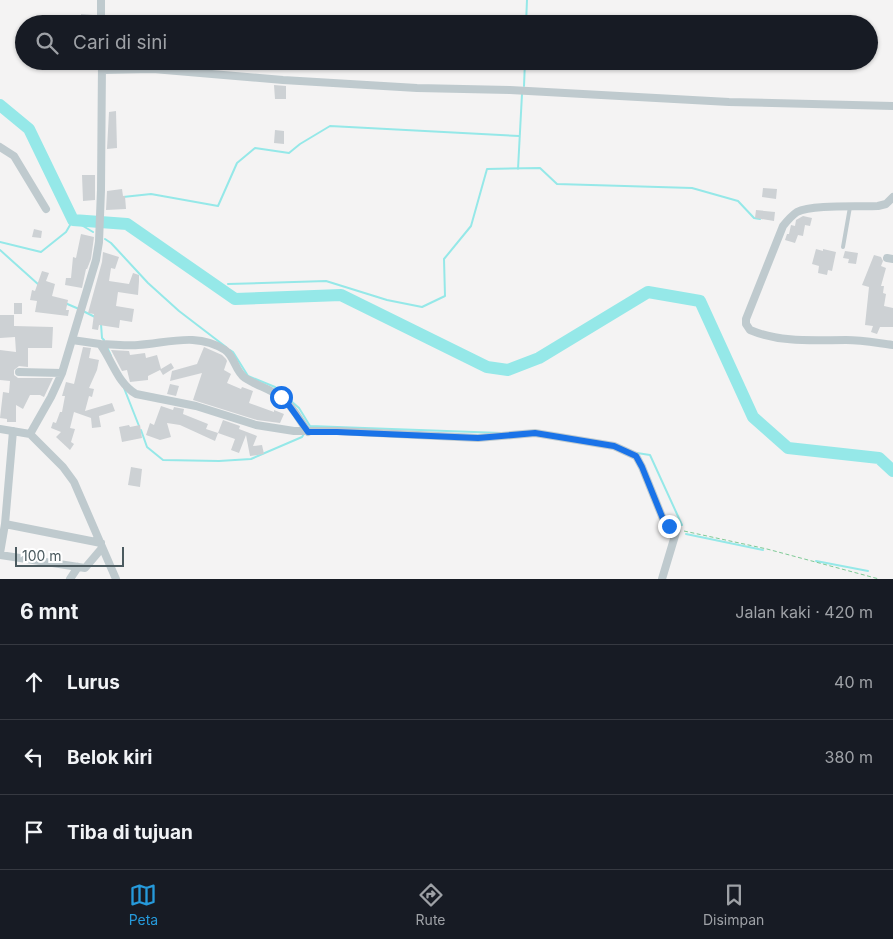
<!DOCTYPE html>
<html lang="id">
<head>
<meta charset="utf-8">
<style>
	:root { --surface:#171b24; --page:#20242c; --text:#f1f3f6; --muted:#9ea1a6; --line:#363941; --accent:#269adb }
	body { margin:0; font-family:Inter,sans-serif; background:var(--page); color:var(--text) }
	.scale { position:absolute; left:15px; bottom:12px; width:109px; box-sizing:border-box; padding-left:5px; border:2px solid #4b5a5f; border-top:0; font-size:14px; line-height:18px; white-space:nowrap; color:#4b5a5f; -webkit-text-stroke:4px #fff; paint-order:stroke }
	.stop { position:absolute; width:15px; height:15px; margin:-11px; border:4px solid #1a73e8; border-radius:50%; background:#fff }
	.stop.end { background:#1a73e8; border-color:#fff; box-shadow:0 1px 5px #0008 }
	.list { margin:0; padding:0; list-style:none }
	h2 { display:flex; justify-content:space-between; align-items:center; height:65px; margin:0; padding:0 20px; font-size:21px }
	h2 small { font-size:16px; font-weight:400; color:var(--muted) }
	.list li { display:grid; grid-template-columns:32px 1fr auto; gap:15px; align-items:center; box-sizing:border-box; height:75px; padding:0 20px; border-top:1px solid var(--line) }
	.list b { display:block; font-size:19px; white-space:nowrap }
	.list em { font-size:16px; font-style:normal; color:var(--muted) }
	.icon { flex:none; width:28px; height:28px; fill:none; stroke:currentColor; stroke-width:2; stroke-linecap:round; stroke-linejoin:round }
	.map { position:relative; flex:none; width:893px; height:579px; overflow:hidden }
	.search { position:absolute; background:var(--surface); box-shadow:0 1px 4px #0004; left:15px; right:15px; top:15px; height:55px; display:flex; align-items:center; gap:12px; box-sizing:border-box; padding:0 18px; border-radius:28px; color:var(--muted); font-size:19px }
	.sheet { height:290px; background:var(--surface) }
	nav { display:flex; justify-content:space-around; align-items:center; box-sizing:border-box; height:70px; border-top:1px solid var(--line); background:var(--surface); font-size:14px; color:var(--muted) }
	nav a { display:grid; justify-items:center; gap:2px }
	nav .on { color:var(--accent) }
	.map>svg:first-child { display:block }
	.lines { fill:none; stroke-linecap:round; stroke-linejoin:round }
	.stream { stroke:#95e8e8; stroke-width:2 }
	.river { stroke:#95e8e8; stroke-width:12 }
	.building { fill:#cdd1d4 }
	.path { stroke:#7fca96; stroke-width:1; stroke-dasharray:4 2.5; stroke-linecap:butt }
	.lane { stroke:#bfcace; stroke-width:4 }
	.street { stroke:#bfcace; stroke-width:8 }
	.route { stroke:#1a73e8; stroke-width:6 }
</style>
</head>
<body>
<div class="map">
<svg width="893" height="579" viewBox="0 0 893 579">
	<rect width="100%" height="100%" fill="#f4f3f3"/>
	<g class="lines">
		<!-- stream -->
		<path class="stream" d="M526,24L527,0
			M524,86L525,61
			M518,169L522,94
			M123,197L151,194L218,206L237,163L255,148L289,153L300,144L330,126L519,136
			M105,239L111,243L148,283L179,311L226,347
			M0,242L41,252L66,232L73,220L93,232
			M0,250L39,285
			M228,284L326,281L387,300L422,307L445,296L444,259L471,226L487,169L540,168L557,184L692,188L738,201L754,218L760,219
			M65,303L79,309
			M83,311L95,317
			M101,324L102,338L104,340
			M107,347L111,356
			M230,350L233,352L248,376L275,387L283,395
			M124,388L139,426
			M291,401L299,408L310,426L501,433
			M141,430L147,447L163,460L219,461L251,459L302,437L304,434
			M637,453L650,455L682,525
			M686,534L763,550
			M816,561L868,571"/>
		<!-- river -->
		<path class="river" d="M0,105L29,129L73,220L127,224L235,299L341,295L487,367L508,370L539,358L648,292L700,301L753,417L788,448L879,458L893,471"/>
	</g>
	<!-- building -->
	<path class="building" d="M81,14L93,15V22H81Z
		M274,85L286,86V99H275Z
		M116,111L117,148L107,149L109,112Z
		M275,130L284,131V144L274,143Z
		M82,175H95V200L83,201Z
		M763,188L777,189L776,199L762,197Z
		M122,189L123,196H125L126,209L106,210L107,191Z
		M756,210L775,212L774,221L755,218Z
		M803,216L812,218L810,226L805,225L803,236L798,235L795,243L785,240L787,234H789L791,225L795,226L796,220Z
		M34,229L42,231L41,238L32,237Z
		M81,234L94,237L91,259L87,269H86L82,288L65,285L66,278H71L73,257L76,258Z
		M816,249L823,251V249L836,252L832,271L828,270L827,275L818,273L819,266L812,264Z
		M845,251L858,253L856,264L848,263L849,259L843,258Z
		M103,252L119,257L115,269L111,268L109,281L129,284L133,273L139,275V281L138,295L118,292L116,306L134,309L132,322L120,320L119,328L99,325L98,330L92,329L94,314L88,313L102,262Z
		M874,255L881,257L883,261L881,266L886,268L881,286H884L883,293L886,294L884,306L893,308V327H880L877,334L871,332L873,326L865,325L869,287L862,285Z
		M42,271L49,273L46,281L55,284L52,296L68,300L66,310H69L68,316L35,312L37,301L30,300L32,290L35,291Z
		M14,303H22V314H14Z
		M0,315H14V326L53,327L52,348H28V367L19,366L14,370V375L18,378H53L44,397L40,395H30L23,409L16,405V422H7V419L0,418L3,392L9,393L10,381L0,380V350L16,352L15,337L0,338Z
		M83,347L91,348L89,358L99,360L97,370L89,388L94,389L92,397L89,396L85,411L112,403L115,411L99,416L101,427L92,428L91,418L74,412L70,428L75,429L71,442L74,444L70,450L56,437L61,432L51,428L53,422L56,423L60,412H62L65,396H62L66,382L74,384Z
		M204,347L222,355L226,359L227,361L224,370L231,374L227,383L241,389L242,387L253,391L249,403L274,412V410L284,414L280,423L257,420L193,400L202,373L170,381L172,371L197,364Z
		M111,350L129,351L130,355L145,353L146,358L157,355L161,369L171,363L174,368L163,375L160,370L148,376V380L130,382L127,370L122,371Z
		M170,384L179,386L176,396L167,394Z
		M161,406L173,410L174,407L184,409L183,414L208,424L206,429L218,433L215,441L180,425L167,423L171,437L160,440L146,435L150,423L154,425Z
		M223,420L240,426L239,429L257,436L253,446L262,445L264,454L250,456L246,435L239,453L231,450L235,439L218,433Z
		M129,425L130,427L140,425L142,438L122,442L119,427Z
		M131,467L142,469L140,487L128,485Z"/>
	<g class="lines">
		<!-- path -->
		<path class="path" d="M684,531L767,549L879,579"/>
		<!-- lane -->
		<path class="lane" d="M843,247L850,207"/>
		<!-- street -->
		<path class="street" d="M101,0V24
			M102,70L153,69L283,80L417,88L510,90L729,102L893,106
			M0,147L14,156L46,209
			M893,197L886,204L878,206C859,207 812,204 797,212C791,216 787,221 783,226L746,319V324L750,330C781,343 814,340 846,340C862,340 877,343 893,345
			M887,258L893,259
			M72,340L100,344C112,360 118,384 136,394L196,406L256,425L294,431H337L478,438L535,433L614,446L636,456L642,467L663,519L669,526L677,529L662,579
			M100,344C113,344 126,346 138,345C168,343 197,332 225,350C235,357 235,371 245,378C257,386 271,389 282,398C293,406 300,421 308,432
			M19,372L62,373
			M0,429L30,434
			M30,434L51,397L62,373L96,260L99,242L101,190L102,61
			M30,434L63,467L74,482L116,579
			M5,524L13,431
			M0,553L5,524L101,543
			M0,555L85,568L102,548
			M70,579L78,567"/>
	</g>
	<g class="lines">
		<!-- route -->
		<path class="route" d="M281,397L288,404L308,432H337L478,438L535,433L614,446L636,456L642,467L663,519L669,526"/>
	</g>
</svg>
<div class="scale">100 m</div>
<div class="stop" style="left:281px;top:397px"></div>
<div class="stop end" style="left:669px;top:526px"></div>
<div class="search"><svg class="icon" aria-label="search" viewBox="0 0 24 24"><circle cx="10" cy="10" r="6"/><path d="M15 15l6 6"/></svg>Cari di sini</div>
</div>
<section class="sheet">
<h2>6 mnt<small>Jalan kaki · 420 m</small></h2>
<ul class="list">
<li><svg class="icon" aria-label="ahead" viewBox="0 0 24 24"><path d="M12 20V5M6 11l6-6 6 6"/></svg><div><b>Lurus</b></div><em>40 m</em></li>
<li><svg class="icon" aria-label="left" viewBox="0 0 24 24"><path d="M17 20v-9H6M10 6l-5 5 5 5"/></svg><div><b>Belok kiri</b></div><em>380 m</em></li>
<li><svg class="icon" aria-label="arrive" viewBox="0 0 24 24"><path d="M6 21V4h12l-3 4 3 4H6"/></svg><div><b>Tiba di tujuan</b></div></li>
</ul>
</section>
<nav>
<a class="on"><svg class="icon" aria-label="map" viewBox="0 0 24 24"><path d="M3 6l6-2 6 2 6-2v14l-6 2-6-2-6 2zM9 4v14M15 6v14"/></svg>Peta</a>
<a><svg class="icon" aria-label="directions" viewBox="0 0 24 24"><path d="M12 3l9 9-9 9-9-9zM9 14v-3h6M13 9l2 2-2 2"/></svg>Rute</a>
<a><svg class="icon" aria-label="saved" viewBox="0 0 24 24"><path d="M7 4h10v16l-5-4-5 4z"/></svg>Disimpan</a>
</nav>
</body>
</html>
